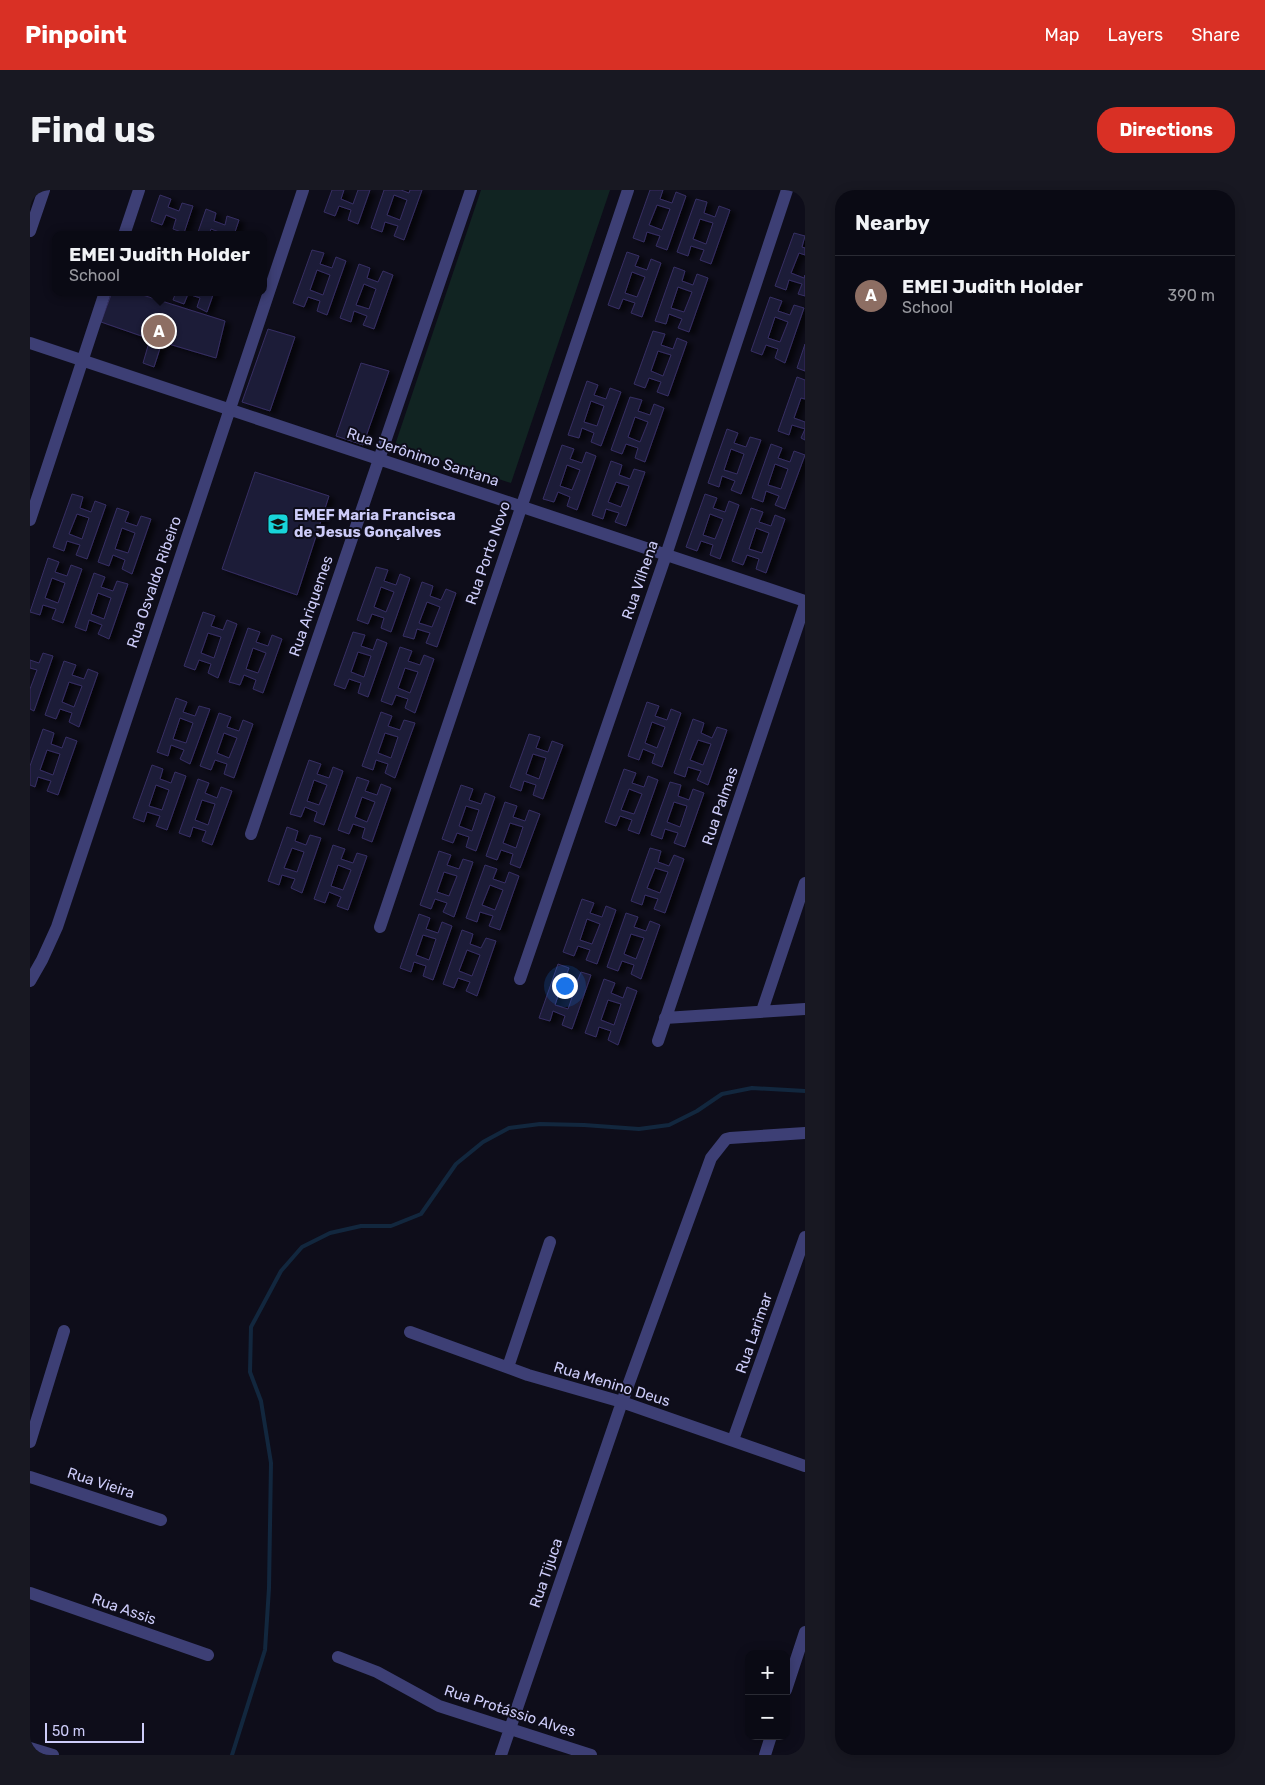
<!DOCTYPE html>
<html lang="en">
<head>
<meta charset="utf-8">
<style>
	:root { --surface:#0a0a14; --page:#181822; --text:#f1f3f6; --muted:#999aa0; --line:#2a2b34; --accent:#d93025 }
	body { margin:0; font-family:Rubik,sans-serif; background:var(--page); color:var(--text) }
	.controls { position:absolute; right:15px; bottom:15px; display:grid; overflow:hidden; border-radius:10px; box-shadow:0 2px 12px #0003 }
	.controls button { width:45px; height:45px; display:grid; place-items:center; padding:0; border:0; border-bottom:1px solid var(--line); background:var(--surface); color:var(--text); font:25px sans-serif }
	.scale { position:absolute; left:15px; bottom:12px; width:99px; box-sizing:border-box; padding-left:5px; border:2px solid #cdccf9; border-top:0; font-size:14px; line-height:18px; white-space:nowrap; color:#cdccf9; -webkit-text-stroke:4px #0e0d1a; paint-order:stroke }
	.you { position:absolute; left:534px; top:795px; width:18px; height:18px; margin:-12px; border:4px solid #fff; border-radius:50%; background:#1a73e8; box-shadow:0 0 0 8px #1a73e833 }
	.badge { display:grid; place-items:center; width:32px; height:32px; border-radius:50%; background:var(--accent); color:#fff; font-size:16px; font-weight:700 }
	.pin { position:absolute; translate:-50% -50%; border:2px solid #fff; box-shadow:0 1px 5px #0006 }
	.popup { position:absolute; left:22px; top:41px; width:215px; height:65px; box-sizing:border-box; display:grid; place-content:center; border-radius:10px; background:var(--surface); filter:drop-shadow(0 1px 4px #0005); font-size:16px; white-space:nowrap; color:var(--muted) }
	.popup b { font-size:19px; color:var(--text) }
	.popup::after { content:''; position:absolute; left:50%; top:100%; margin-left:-10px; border:10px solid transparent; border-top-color:var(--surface) }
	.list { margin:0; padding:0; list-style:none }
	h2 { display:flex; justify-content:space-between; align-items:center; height:65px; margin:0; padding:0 20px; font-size:21px }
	h2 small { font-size:16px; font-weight:400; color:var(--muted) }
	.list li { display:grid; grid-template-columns:32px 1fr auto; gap:15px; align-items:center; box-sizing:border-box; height:80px; padding:0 20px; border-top:1px solid var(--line) }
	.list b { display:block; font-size:19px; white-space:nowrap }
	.list p { margin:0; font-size:16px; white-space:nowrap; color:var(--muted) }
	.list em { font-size:16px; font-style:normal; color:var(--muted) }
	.map { position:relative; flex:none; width:775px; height:1565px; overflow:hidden; border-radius:20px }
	header { display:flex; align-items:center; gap:30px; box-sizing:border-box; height:70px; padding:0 25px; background:var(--accent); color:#fff }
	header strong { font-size:24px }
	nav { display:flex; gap:28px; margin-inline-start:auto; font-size:18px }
	.intro { display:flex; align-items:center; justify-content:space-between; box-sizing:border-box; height:120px; padding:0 30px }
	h1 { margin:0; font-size:35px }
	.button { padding:12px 22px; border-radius:20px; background:var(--accent); color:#fff; font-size:18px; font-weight:700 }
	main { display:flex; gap:30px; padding:0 30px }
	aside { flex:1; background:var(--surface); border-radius:20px; box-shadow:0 2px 12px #0003 }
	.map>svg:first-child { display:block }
	.green { fill:#112422 }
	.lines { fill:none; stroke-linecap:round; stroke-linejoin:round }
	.stream { stroke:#12273e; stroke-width:4 }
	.building { fill:#1f1b39; stroke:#362f63; fill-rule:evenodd; filter:url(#shadow) }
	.minor { stroke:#3d3f75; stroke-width:12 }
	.labels { text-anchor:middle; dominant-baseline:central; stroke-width:4; stroke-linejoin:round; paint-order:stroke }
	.street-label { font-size:15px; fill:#cdccf9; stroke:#0e0d1a }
	.poi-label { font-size:15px; font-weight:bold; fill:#cdccf9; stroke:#0e0d1a; text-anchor:start }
</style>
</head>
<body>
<header>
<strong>Pinpoint</strong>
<nav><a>Map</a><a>Layers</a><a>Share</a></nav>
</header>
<div class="intro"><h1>Find us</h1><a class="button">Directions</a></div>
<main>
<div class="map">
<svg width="775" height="1565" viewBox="0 0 775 1565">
	<defs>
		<filter id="shadow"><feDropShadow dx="5.5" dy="3" stdDeviation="2.5" flood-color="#0009"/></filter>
	</defs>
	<rect width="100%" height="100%" fill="#0e0d1a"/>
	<!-- green -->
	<path class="green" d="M451,0H580L481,293L365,255Z"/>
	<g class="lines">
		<!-- stream -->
		<path class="stream" d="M202,1565L235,1460L239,1398L241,1273L231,1211L220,1182L221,1137L251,1081L272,1057L300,1043L331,1036H361L391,1024L426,974L453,952L479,938L510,934L554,935L609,939L639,935L667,921L692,904L722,898L775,901"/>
	</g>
	<!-- building -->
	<path class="building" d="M302,0H314L311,9L323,14L328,0H340L328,34L318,30L321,20L309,16L305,26L294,22Z
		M354,0H371L379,3L380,0H392L374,50L364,46L368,36L355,32L352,42L341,38ZM364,5L377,10L370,30L357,25Z
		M620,0H633L630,9L642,13L646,2L656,6L637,60L626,56L630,46L617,42L614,52L603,48ZM627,15L640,19L632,40L619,35Z
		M130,5L141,9L138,17L149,21L152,13L163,16L154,43L143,39L146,29L136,25L132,35L121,31Z
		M666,9L677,12L674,23L685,27L689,16L700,20L681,74L670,70L674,60L661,56L658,66L647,62ZM670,29L683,33L676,54L663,49Z
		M176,19L186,23L184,31L195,35L197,26L209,30L204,45H191L192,43L181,39L179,45H167Z
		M764,43L775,46L772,57L775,58V65L769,63L761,83L774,88L775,85V106L768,104L772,94L759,90L756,100L745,96Z
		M282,60L294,63L290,74L302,78L306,67L316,71L297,125L287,121L290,111L278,107L274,117L263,113ZM287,80L300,85L293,105L280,100Z
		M597,62L609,66L605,76L617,80L621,69L631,73L612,127L601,123L605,113L593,109L589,119L578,115ZM602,82L615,87L607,107L595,103Z
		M329,74L340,78L337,88L348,92L353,81L363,85L344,139L333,135L337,126L324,121L321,132L310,128ZM334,94L346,99L339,119L326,115Z
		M644,77L655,81L652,91L663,95L667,84L678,88L659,142L648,138L652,129L639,124L636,134L625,131ZM648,97L662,102L654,122L641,118Z
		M82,102H103L195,131L186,168L132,152L124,177L113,173L120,149L71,132Z
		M146,102H184L177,122L167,117L170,108L158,104L154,114L143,110Z
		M740,107L752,111L748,121L760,125L764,115L774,118L755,173L745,168L748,159L736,155L732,165L721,161ZM745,127L758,132L750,152L738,148Z
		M238,139L265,147L240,221L212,212Z
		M623,141L635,144L631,155L643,159L647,148L657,152L638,206L627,202L631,192L619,188L615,198L604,194ZM628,161L641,165L633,186L621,181Z
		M775,154V181L767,178Z
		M331,173L359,181L333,255L306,246Z
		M767,187L775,190V209L771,208L764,228L775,232V250L771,248L775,239L762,235L759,245L748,241Z
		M557,191L568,195L564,205L576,209L580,198L591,202L571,256L561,252L564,243L552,238L549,248L538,245ZM561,211L574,216L567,236L554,232Z
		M600,207L612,210L608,221L620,225L624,214L634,218L615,272L605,268L608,258L596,254L592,264L581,260ZM605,227L618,232L610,252L598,247Z
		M697,239L708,243L704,253L716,257L720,247L731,250L711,304L701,300L705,291L692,286L689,297L678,293ZM701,259L714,264L707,284L694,280Z
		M741,254L752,258L748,268L760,272L764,261L775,265L755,319L745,315L749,306L736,301L733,312L722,308ZM745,274L758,279L751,299L738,295Z
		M532,255L544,259L540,269L552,273L556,262L566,266L547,320L537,316L540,307L528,302L524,312L513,309ZM537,275L550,280L542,300L530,296Z
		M581,271L592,275L589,285L600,289L604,279L615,282L596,336L585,332L589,323L576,319L573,329L562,325ZM586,292L599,296L591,317L578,312Z
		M225,282L299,306L267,405L192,379Z
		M42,304L53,307L50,318L61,322L65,311L76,315L57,369L46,365L50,355L37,351L34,361L23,357ZM47,324L59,328L52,349L39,344Z
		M675,304L687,308L683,318L695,322L699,311L709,315L690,369L680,365L683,355L671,351L667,361L656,357ZM680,324L693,329L685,349L673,345Z
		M87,318L99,322L95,332L107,336L111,326L121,329L102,384L92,379L95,370L83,365L79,376L68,372ZM92,338L105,343L98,363L85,359Z
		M721,318L733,322L729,332L741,336L745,325L755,329L736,383L726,379L729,369L717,365L713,375L702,371ZM726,338L739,343L732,363L719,359Z
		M18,368L29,372L25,382L37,386L41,375L52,379L33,433L22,429L26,419L13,415L10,425L0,422ZM22,388L35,393L28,413L15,408Z
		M346,377L358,380L354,391L366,395L370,384L380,388L361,442L351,438L354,428L342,424L338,434L327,430ZM351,397L364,402L356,422L344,417Z
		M64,383L75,387L71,397L83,401L87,391L98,394L79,449L68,444L72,435L59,430L56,441L45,437ZM68,403L81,408L74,429L61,424Z
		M392,392L403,396L400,406L411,410L416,399L426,403L407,457L396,453L400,443L387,439L384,449L373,446ZM397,412L410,417L402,437L389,433Z
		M173,422L185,426L181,436L193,440L197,430L207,434L188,488L178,483L181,474L169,470L165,480L154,476ZM178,443L191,447L184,468L171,463Z
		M218,438L230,442L226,452L238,456L242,445L252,449L233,503L223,499L226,490L214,485L210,495L199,492ZM223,458L236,463L228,483L216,479Z
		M323,442L335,445L331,456L343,460L347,449L357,453L338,507L328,503L331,493L319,489L315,499L304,495ZM328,462L341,466L334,487L321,482Z
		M370,457L382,461L378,471L390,475L394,465L404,469L385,523L375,518L378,509L366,505L362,515L351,511ZM375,478L388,482L380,503L368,498Z
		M13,463L23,466L4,521L0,519V499L7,480L0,478V470L9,473Z
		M34,471L46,475L42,485L54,489L58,479L68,483L49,537L39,532L42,523L30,519L26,529L15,525ZM39,492L52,496L44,517L32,512Z
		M146,508L157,512L153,522L165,526L169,516L180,519L160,574L150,569L154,560L141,555L138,566L127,562ZM150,528L163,533L156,553L143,549Z
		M617,512L629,516L625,526L637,530L641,519L651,523L632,577L622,573L625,564L613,559L609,570L598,566ZM622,532L635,537L627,558L615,553Z
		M351,522L362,526L358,536L370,540L374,530L385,533L365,588L355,583L358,574L346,570L343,580L332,576ZM355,543L368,547L361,568L348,563Z
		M189,523L201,527L197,537L209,541L213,530L223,534L204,588L194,584L197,574L185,570L181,580L170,576ZM194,543L207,548L199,568L187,563Z
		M663,529L674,533L671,543L682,548L687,537L697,540L678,595L667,590L671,581L658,577L655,587L644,583ZM668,550L681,554L673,575L660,570Z
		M13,539L24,543L21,554L32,558L36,547L47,551L28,605L17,601L21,591L8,587L5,597L0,595V576ZM17,560L30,564L23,585L10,580Z
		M499,544L510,547L506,558L518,562L522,551L533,555L513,609L503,605L506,595L494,591L491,601L480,597ZM503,564L516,568L509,589L496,584Z
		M279,570L291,574L287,584L299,588L303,577L313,581L294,635L284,631L287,622L275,617L271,627L260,624ZM284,590L297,595L289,615L277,611Z
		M122,575L133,579L130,589L141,593L145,582L156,586L137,640L126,636L130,626L117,622L114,632L103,628ZM126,595L139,600L132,620L119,616Z
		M594,579L606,583L602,593L614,597L618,586L628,590L609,644L598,640L602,630L590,626L586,636L575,632ZM599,599L612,604L604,624L591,620Z
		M327,587L339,591L335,601L347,605L351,594L361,598L342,652L332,648L335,638L323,634L319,644L308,640ZM332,607L345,612L337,632L325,627Z
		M168,589L179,593L175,603L187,608L191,597L202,601L182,655L172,651L176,641L163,637L160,647L149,643ZM172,610L185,614L178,635L165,630Z
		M640,592L651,595L648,606L659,610L663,599L674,603L655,657L644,653L648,643L635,639L632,649L621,645ZM644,612L657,616L650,637L637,632Z
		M431,595L443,599L439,610L451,614L455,603L465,607L446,661L436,657L439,647L427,643L423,653L412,649ZM436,616L449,620L442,641L429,636Z
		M475,612L487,616L483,627L495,631L499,620L510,624L490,678L480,674L483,664L471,660L467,670L456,666ZM480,633L493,637L486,658L473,653Z
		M257,637L268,641L265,651L276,655L280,645L291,648L272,703L261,698L265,689L252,685L249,695L238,691ZM262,658L274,662L267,682L254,678Z
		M303,655L315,659L311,669L323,673L327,663L337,666L318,720L307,716L311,707L299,702L295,713L284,709ZM308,675L321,680L313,700L301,696Z
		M620,658L631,661L628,672L639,676L644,665L654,669L635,723L624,719L628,709L615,705L612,715L601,711ZM625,678L638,682L630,703L617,698Z
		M409,661L421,665L417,675L429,679L433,669L443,672L424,727L413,722L417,713L405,709L401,719L390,715ZM414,682L427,686L419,706L407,702Z
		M455,675L467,679L463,689L475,693L479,682L489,686L470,740L459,736L463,726L450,722L447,732L436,728ZM460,695L473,700L465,720L452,715Z
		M552,709L564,713L560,723L572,727L576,716L586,720L567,774L556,770L560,760L548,756L544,766L533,762ZM557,729L570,734L562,754L550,750Z
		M596,723L608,727L604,737L616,741L620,731L630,735L611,789L601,784L604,775L592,771L588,781L577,777ZM601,744L614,748L606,769L594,764Z
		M389,724L400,728L396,739L408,743L412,732L422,736L403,790L393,786L396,776L384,772L381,782L370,778ZM393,745L406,749L399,770L386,765Z
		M432,740L443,744L440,754L451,758L456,748L466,751L447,806L436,801L440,792L428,788L424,798L413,794ZM437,760L450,765L442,786L429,781Z
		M528,774L539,778L535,788L547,792L551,782L561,785L542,839L532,835L535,826L523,821L520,831L509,828ZM532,794L545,799L538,819L525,815Z
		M574,789L585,793L581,803L593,808L597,797L607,801L588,855L578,850L581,841L569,837L566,847L555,843ZM578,810L591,814L584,835L571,830Z"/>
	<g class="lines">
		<!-- minor -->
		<path class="minor" d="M0,41L14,0
			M94,45L109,0
			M0,153L775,411
			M0,330L75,102
			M221,644L441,0
			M350,737L598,0
			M490,789L636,365L757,0
			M0,791L12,770L27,737L273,0
			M732,821L775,693
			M635,828L775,819
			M628,851L775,414
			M380,1142L498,1185L592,1212L775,1276
			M478,1177L520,1052
			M703,1250L775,1047
			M0,1252L34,1141
			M0,1287L131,1330
			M0,1403L178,1465
			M308,1467L347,1482L409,1516L561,1565
			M756,1500L775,1442
			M0,1558L23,1565
			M471,1565L592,1212L681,968L696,949L700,948L775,943
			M735,1565L741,1546"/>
	</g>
	<!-- icons -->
	<defs>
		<g id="school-square" transform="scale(1.125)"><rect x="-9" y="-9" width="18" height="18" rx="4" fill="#18d5da" stroke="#0e0d1a"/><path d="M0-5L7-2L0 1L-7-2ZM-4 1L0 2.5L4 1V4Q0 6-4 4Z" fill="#111"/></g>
	</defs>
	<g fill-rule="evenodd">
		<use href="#school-square" x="248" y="334"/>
	</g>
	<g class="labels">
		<!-- street labels -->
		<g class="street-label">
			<text transform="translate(393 267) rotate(18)">Rua Jerônimo Santana</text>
			<text transform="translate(458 363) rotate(-71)">Rua Porto Novo</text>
			<text transform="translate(610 390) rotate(-71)">Rua Vilhena</text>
			<text transform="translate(124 392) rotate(-71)">Rua Osvaldo Ribeiro</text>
			<text transform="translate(281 416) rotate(-71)">Rua Ariquemes</text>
			<text transform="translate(690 616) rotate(-71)">Rua Palmas</text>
			<text transform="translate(724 1143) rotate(-71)">Rua Larimar</text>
			<text transform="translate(582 1194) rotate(17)">Rua Menino Deus</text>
			<text transform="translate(71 1293) rotate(18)">Rua Vieira</text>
			<text transform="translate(516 1383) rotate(-71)">Rua Tijuca</text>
			<text transform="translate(94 1419) rotate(19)">Rua Assis</text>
			<text transform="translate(480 1521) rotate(18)">Rua Protássio Alves</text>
		</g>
		<!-- poi labels -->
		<g class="poi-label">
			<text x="264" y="325">EMEF Maria Francisca<tspan x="264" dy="17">de Jesus Gonçalves</tspan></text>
		</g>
	</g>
</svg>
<div class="controls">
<button>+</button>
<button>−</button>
</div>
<div class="scale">50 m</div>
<div class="you"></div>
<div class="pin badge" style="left:129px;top:141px;background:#8d6e63">A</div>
<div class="popup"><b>EMEI Judith Holder</b>School</div>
</div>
<aside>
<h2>Nearby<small></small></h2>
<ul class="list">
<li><span class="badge" style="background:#8d6e63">A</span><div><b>EMEI Judith Holder</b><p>School</p></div><em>390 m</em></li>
</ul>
</aside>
</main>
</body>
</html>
